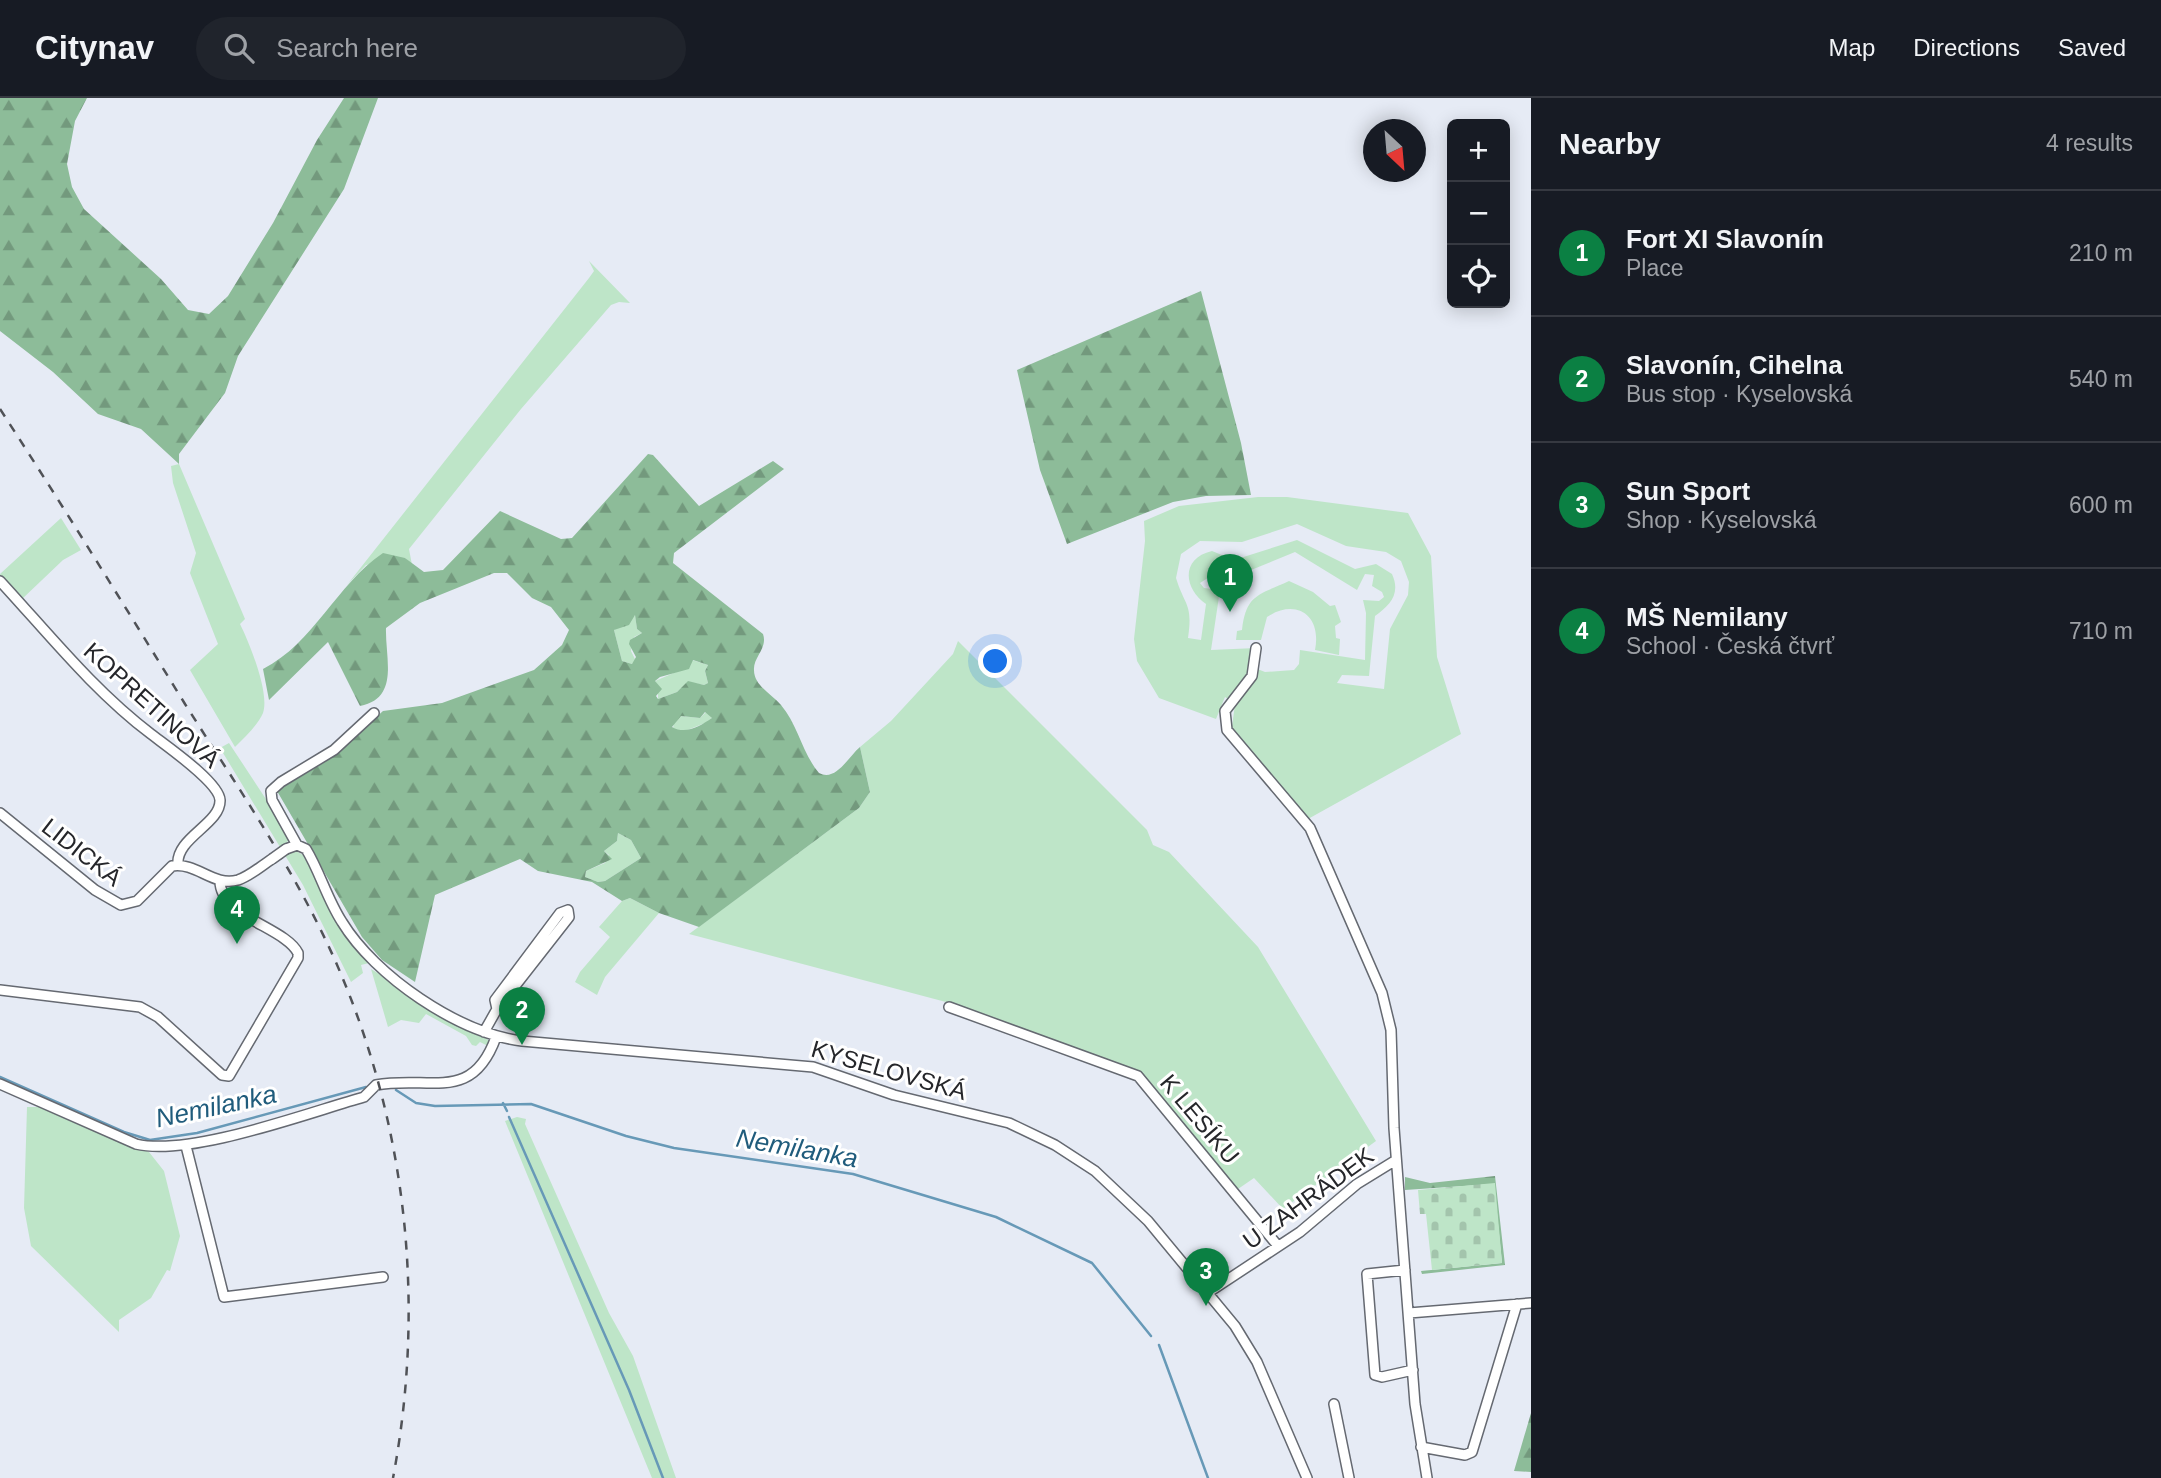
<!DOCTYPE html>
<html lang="en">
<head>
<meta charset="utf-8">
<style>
	:root { --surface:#171b24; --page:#20242c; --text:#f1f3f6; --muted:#9ea1a6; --line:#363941; --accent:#0b8043 }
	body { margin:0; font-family:Helvetica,sans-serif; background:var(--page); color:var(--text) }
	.controls { position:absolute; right:21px; top:21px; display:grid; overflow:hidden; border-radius:10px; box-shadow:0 4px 18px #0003 }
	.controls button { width:63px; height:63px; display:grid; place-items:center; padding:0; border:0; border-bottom:2px solid var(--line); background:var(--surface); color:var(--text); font:35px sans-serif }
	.compass { position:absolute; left:1363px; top:21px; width:63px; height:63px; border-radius:50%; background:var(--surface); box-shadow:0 4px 18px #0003; rotate:154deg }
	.you { position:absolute; left:996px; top:564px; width:24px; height:24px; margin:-18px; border:5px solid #fff; border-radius:50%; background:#1a73e8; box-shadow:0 0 0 10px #1a73e833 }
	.badge { display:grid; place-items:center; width:46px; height:46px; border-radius:50%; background:var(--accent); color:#fff; font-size:23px; font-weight:700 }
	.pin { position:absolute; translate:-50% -58px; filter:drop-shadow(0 2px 4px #0008) }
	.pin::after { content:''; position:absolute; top:37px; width:24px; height:21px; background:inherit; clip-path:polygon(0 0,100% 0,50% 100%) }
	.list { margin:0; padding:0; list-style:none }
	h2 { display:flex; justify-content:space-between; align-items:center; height:91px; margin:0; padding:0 28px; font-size:30px }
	h2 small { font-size:23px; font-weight:400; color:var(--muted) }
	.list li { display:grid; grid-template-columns:46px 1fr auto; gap:21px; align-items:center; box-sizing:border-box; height:126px; padding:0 28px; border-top:2px solid var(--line) }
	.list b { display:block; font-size:26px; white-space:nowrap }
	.list p { margin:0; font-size:23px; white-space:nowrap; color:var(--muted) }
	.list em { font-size:23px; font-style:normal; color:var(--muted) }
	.icon { flex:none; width:38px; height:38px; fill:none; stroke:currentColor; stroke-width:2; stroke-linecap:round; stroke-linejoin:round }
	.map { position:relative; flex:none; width:1531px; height:1380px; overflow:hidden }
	header { display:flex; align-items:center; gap:42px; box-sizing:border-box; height:98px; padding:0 35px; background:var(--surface); border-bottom:2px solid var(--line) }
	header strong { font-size:33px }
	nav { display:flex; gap:38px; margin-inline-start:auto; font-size:24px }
	.search { width:490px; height:63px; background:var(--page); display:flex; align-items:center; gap:18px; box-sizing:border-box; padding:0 24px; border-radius:38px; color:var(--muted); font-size:26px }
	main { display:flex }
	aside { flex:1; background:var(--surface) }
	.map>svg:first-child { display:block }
	.green { fill:#bee5c8; fill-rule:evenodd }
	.forest { fill:url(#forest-firs); fill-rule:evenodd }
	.cemetery { fill:url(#cemetery-stones) }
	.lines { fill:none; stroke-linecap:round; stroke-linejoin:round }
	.stream { stroke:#6799b7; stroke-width:2.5 }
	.minor-casing { stroke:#656971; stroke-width:12 }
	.minor { stroke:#fff; stroke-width:9 }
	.rail { stroke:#505257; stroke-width:2.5; stroke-dasharray:9 9; stroke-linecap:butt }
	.minor-bridge-casing { stroke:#656971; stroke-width:12; stroke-linecap:butt }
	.minor-bridge { stroke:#fff; stroke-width:9 }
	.labels { text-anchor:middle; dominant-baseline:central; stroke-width:6; stroke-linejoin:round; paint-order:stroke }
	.street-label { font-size:24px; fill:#25262a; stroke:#fff }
	.water-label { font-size:26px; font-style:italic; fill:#205c7c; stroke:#fff }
</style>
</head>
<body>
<header>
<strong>Citynav</strong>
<div class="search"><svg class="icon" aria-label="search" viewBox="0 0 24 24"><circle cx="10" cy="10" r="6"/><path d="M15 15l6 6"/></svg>Search here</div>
<nav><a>Map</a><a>Directions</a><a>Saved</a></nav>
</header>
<main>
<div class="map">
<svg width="1531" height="1380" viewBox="0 0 1531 1380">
	<defs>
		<pattern id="forest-firs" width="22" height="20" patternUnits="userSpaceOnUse" patternTransform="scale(1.75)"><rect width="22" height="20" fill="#8dbc99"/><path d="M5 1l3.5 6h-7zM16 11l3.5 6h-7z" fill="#73997d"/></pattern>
		<pattern id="cemetery-stones" width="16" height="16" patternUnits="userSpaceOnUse" patternTransform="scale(1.75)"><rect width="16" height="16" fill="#bee5c8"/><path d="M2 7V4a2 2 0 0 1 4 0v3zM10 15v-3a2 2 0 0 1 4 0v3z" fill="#a3c4ac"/></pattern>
	</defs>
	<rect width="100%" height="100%" fill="#e6ebf5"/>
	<!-- green -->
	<path class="green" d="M589,163L630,205L619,204L611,207L521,311L409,451L412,467L405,460L366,467L347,487L589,180L594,173Z
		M179,366L245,521L240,526C249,544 270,595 263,615C258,627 245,639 235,649L190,572L218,546L190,475L196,455L173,385L171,368Z
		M1258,399H1287L1408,415L1431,458L1437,559L1461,636L1308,721L1232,629L1235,606L1225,599L1216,621L1159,600L1137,563L1134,541L1145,443L1144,423L1179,408ZM1297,426L1346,448L1386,454L1401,463L1409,484L1408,497L1390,531L1384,591L1337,585L1342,577L1369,578L1375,518C1390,507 1401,496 1392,476L1376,466L1355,471L1297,442L1234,462L1212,453C1181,460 1183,490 1206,506L1201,542L1188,540C1193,505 1185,509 1176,480L1181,456L1200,443L1242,444ZM1295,454L1357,492L1365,476L1374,477L1372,488L1382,494L1384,499L1379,503L1363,502L1366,515L1365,562L1300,552L1299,566L1294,572L1265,574L1255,570L1256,550L1211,552L1220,492L1204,490L1200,485L1214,476L1213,466H1222L1229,481Z
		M61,420L81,452L63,462L21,502L0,480V476Z
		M1289,483L1313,494L1330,508L1335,507L1341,524L1335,528L1336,540L1340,541L1339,557L1315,552C1322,517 1296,500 1267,519L1261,542H1236L1237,533L1242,532C1246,496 1259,497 1289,483Z
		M635,517L637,531L642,535L634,539L631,553L636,563L632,566L622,563L614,532Z
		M958,543L1147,732L1153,747L1169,754L1258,849L1376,1043L1283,1111L1254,1080L1238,1091L1140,975L961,908L689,836L859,710L870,694L860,649L891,623L953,556Z
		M692,562L708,567L705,573L708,585L704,587L688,584L677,594L658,601V588L655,583L690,568Z
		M707,613L712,620L710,623L685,633L673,632L674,622L681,618L700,620Z
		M229,645L291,739L284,748L289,756L296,753L303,757L340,829L369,865L361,867L363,875L351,884L303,787L220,650Z
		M618,735L631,742L641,760L605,783L598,784L585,779L586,773L605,765L609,757L604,753L617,743Z
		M630,800L659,815L605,879L597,897L575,884L580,874L610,839L599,829L622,803Z
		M371,871L487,941L490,944L488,948L480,944L476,948L472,947L466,938L426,916L419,925L401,922L388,929Z
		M27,1009H43L149,1054L164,1073L180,1138L170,1173L167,1172L151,1200L119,1222V1234L31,1148L24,1110Z
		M517,1019L526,1021L525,1026L609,1215L633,1258L676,1380H652L505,1023Z"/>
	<!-- forest -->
	<path class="forest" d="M0,0H87L75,23L67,66L72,89L84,111L161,181L188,212L209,216L228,198L273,125L317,42L344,0H378L344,91L238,258L225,295L179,356V366L141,331L98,316L53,274L0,233Z
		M1201,193L1241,345L1251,397L1206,398L1173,404L1067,446L1040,372L1017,272Z
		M648,356L653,357L699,408L773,363L784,371L674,455L673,465L763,536C768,550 753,559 754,572C754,588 772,596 781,607C798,627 802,655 819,675C836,684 848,659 860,649L870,694L859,710L699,829L659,815L630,800L622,803L592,784L538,773L520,761L435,797L415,884L382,862L362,839L277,693L331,660L383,613L442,605L534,572L562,547L569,532L551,509L532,500L507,475H494L420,505L386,530C385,560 400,600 360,608L328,544L269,602L263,571C314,545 336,487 383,455L405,460L424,474L443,472L500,413L561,441L572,440ZM635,517L637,531L642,535L630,542L629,546L636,559L632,566L622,563L614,532L629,527ZM693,562L708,567L705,573L708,585L704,587L688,583L677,594L658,601L656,598L662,591L655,583L660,579L689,571ZM705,614L712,620C700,628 686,637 672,629L681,618L700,620ZM618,735L631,742L641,760L605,783L598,784L585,779L586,773L612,761L604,753L617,743Z
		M1495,1078L1505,1167L1422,1176L1421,1173L1502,1165L1494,1086L1405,1092V1079L1430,1085Z
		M1531,1315V1374L1514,1373Z"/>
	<!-- cemetery -->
	<path class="cemetery" d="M1495,1085L1502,1165L1432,1172L1426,1116H1420L1418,1092Z"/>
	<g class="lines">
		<!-- stream -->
		<path class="stream" d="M0,979L124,1034L150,1042L197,1035L366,989
			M396,992L416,1005L435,1008L531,1006L626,1038L674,1050L853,1076L996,1119L1092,1165L1151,1238
			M503,1005L507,1013
			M509,1019L629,1292L663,1380
			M1159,1247L1208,1380"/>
		<!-- minor casing -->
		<g class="minor-casing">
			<path id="minor" d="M0,483C48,535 94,593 151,636C165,647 219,684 220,702C221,726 175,740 178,767
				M1256,550L1252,578L1225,613L1227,632L1310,730L1382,895L1391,932L1394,1030L1415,1306L1427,1380
				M0,715L95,792L121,807L137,803L172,768C197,764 213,789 238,782C250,778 261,768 272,761
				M297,747L272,702L271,693L281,684L334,652L374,615
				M286,751L297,747L306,751C320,774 327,801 342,824C375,878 458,935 522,943L813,969L894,997L1009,1025L1055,1047L1095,1073L1148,1123L1235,1228L1257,1264L1307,1380
				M0,892L140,909L158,919L222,977L229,978L298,860V855C285,829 219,819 220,782
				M949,909L1138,978L1278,1148
				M484,934L497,911L569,819L568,812L560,815L495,902L497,911
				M0,986L136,1046C190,1059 307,1015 364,999L376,987C430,977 472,1006 496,939
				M186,1048L224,1199L383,1179
				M1405,1172L1367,1176L1375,1277L1382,1279L1413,1272
				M1209,1194L1300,1134L1357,1086L1396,1062
				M1409,1215L1531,1205
				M1334,1306L1349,1380
				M1421,1349L1465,1357L1472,1354L1517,1206"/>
		</g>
		<!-- minor -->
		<use href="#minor" class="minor"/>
		<!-- rail -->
		<path class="rail" d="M0,311C63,408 124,507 185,606C237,688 294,771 334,860C407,1024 426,1205 393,1380"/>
		<!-- minor-bridge casing -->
		<g class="minor-bridge-casing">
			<path id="minor-bridge" d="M272,761L286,751"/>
		</g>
		<!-- minor-bridge -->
		<use href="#minor-bridge" class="minor-bridge"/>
	</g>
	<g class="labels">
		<!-- street labels -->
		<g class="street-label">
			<text transform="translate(152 607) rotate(42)">KOPRETINOVÁ</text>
			<text transform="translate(82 754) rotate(38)">LIDICKÁ</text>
			<text transform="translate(889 972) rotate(16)">KYSELOVSKÁ</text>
			<text transform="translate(1200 1021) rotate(50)">K LESÍKU</text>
			<text transform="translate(1308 1100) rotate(-36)">U ZAHRÁDEK</text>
		</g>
		<!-- water labels -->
		<g class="water-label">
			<text transform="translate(216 1008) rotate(-12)">Nemilanka</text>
			<text transform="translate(797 1050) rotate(10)">Nemilanka</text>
		</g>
	</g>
</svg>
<div class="controls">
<button>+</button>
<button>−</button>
<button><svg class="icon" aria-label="locate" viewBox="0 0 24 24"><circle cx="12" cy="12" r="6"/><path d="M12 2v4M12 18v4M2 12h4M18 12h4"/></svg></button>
</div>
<svg class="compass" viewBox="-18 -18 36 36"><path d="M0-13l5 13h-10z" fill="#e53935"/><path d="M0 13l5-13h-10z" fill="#9ea1a6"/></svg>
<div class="you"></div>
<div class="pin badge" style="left:1230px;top:514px">1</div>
<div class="pin badge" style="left:522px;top:947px">2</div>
<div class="pin badge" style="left:1206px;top:1208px">3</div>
<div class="pin badge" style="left:237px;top:846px">4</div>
</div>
<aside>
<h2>Nearby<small>4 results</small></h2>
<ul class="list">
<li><span class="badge">1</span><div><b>Fort XI Slavonín</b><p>Place</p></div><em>210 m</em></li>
<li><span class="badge">2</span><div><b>Slavonín, Cihelna</b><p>Bus stop · Kyselovská</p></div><em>540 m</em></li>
<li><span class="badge">3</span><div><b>Sun Sport</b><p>Shop · Kyselovská</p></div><em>600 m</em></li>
<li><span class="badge">4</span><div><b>MŠ Nemilany</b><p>School · Česká čtvrť</p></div><em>710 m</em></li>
</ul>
</aside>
</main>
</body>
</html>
